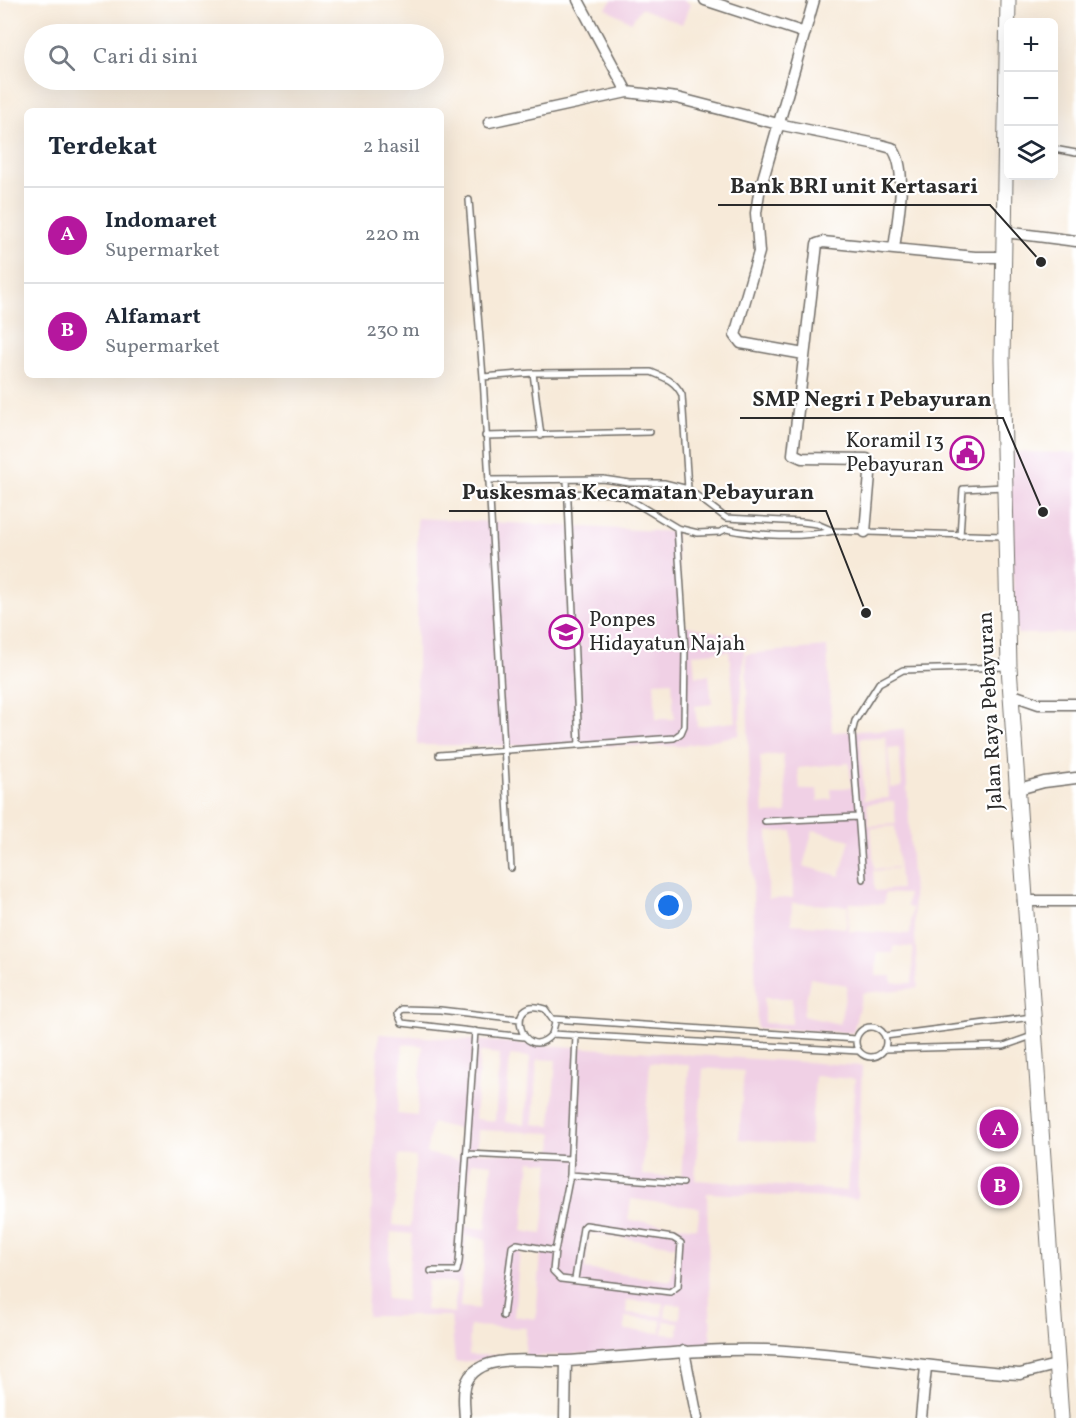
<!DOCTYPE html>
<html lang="id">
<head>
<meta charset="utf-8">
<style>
	:root { --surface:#fff; --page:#f2f2f3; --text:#1f2937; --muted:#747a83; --line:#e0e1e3; --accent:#b5179e }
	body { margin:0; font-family:Vollkorn,serif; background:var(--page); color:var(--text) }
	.controls { position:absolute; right:18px; top:18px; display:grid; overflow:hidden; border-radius:9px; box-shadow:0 6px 24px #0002 }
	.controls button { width:54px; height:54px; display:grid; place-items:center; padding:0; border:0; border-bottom:2px solid var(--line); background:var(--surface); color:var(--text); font:30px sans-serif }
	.you { position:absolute; left:669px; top:906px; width:21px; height:21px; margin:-15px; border:4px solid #fff; border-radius:50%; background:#1a73e8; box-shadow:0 0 0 9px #1a73e833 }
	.badge { display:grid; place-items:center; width:39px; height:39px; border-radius:50%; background:var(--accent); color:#fff; font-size:20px; font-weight:700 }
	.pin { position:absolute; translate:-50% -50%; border:3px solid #fff; box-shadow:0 2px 6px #0006 }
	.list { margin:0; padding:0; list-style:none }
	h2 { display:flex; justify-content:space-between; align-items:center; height:78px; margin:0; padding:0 24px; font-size:26px }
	h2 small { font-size:20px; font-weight:400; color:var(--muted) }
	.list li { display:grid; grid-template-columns:39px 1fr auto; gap:18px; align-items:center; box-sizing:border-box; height:96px; padding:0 24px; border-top:2px solid var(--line) }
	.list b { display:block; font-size:22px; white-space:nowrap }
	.list p { margin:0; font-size:20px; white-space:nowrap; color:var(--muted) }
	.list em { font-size:20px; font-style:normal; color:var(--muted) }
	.icon { flex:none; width:33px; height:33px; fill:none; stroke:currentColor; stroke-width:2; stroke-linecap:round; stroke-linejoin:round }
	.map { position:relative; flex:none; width:1076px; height:1418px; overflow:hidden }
	.search { position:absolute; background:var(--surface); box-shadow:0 6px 24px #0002; left:24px; top:24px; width:420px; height:66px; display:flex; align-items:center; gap:15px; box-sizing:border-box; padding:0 21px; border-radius:33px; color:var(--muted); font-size:22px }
	.panel { position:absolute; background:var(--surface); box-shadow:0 6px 24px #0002; left:24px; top:108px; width:420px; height:270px; border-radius:9px }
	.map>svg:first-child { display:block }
	.built { fill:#f0d0e5; fill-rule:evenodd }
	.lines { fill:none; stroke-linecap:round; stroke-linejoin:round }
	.lane-casing { stroke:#726e68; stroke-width:8 }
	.street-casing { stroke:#726e68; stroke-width:13 }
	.secondary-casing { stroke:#726e68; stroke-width:17 }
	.lane { stroke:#fff; stroke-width:5 }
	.street { stroke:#fff; stroke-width:10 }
	.secondary { stroke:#fff; stroke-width:15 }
	.labels { text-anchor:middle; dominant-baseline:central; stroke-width:4.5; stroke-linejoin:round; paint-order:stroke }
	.poi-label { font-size:21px; fill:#2b2b2b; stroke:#fff; text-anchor:end }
	.street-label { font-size:21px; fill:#2b2b2b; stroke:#fff }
	.leader { fill:none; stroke:#2b2b2b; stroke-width:2 }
	.callout-dot { fill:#2b2b2b; stroke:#fff; stroke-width:2 }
	.callout-label { font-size:22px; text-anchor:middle; font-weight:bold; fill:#2b2b2b; stroke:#fff; stroke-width:4.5; stroke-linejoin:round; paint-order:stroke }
</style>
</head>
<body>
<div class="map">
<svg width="1076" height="1418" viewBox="0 0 1076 1418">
	<rect width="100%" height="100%" fill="#fff"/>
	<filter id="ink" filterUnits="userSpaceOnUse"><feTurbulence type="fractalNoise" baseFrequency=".0167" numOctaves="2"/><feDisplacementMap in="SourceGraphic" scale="12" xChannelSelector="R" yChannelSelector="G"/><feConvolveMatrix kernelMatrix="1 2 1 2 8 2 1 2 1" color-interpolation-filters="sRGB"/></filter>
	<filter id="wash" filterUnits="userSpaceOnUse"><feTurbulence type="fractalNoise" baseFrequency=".008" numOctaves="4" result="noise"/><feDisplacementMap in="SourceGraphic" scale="24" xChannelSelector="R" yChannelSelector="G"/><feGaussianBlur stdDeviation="1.35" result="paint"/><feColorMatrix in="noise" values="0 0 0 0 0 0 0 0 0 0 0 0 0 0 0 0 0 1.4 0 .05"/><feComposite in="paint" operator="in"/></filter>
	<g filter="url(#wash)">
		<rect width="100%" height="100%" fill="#f7ead9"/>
		<!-- built -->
		<path class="built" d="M612,0H683L690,4L682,24L641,8L631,22L606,8Z
			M1010,452L1076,453V633L1017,634L1010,543Z
			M417,518L675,532L683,625L745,638L739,735L682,746L417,745ZM729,651L736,722L697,726L695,706L712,704L709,675L695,676L693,654ZM672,681L674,719H656L654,682Z
			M827,647L832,732L904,729L918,988L862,993L853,1033L757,1028L746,654ZM886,737L889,798L864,800L860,738ZM899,747L902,787L891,788L888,748ZM783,754L787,813L764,814L760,756ZM849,763L852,787L831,789L832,799L818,801L817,789L800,790L798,768ZM894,801L896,824L869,826L867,804ZM895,826L899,867L874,869L871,828ZM813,830L850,840L840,876L803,866ZM792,831L793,898L768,899V832ZM899,868L901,889L875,891L873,871ZM885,893L908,894L907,907L912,908L910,934L848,931L849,903L884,904ZM792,903L848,906L846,928L791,924ZM894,946L913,947L912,983H892V976H876L877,953H893ZM810,978L847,985L840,1024L803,1016ZM764,998H792V1024L764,1023Z
			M379,1034L862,1066L857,1199L707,1193L711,1345L455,1362L451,1316H367ZM403,1044L423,1046L417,1116L397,1114ZM480,1052L500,1054L495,1121L475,1119ZM510,1055L530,1057L525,1124L505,1122ZM537,1059L556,1060L551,1126L533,1124ZM650,1062L689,1065L681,1178L642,1175ZM703,1068L744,1071L739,1139L810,1145L815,1076L855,1079L847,1191L695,1180ZM432,1123L464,1130L458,1160L426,1153ZM478,1130L553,1133L552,1156L477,1152ZM399,1155L416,1157L410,1227L393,1225ZM530,1161L550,1163L542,1234L522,1231ZM471,1162L492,1164L486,1229L466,1227ZM631,1199L700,1208L697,1228L628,1220ZM391,1232L412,1234L406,1301L386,1299ZM589,1233L676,1246L671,1281L585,1269ZM466,1236L486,1239L479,1309L460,1307ZM520,1250L541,1253L536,1319L514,1316ZM428,1280L457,1283L454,1313L425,1310ZM627,1300L663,1303L662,1316L626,1313ZM666,1304L681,1305L680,1319L665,1317ZM625,1317L661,1320V1333L625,1330ZM664,1321L679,1322L678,1335L663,1334ZM470,1326L526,1328L525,1356L469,1355Z"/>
	</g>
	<g filter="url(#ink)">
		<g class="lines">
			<!-- lane casing -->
			<g class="lane-casing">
				<path id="lane" d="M1054,149L1076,153
					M469,200L483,377L511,868
					M533,373L541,436
					M483,377L533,373L651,372C666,378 675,381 682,395L688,489
					M485,436L650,432
					M488,480L603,479L630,483H664L688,489L726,518L802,522L817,524L831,530
					M567,480L579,745
					M489,495L605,493L624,496L677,528L698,533L720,532L726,529C759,536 799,538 833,531L1003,536
					M960,536L963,489L1004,487
					M439,755L674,738L681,733L684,726L685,649L677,528
					M765,821L858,817
					M863,879L852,733L855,721L879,683L903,670L1007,667
					M520,1019L440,1010L402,1009L398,1014L402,1023L524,1037
					M553,1019L856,1039
					M856 1042a15 15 0 1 1 30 0a15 15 0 1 1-30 0Z
					M552,1034L555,1023L545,1009C502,993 522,1068 552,1034L859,1051
					M885,1036L1032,1017
					M884,1049L1004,1046L1032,1036
					M468,1154L571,1159
					M570,1175L683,1183
					M555,1251L553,1271L561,1279L670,1292L678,1286L681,1243L673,1238L586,1225L583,1228L575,1279
					M431,1271H457L459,1262L475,1031
					M503,1316L512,1247L517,1244L555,1251L570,1175L576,1035"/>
			</g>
			<!-- street casing -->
			<g class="street-casing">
				<path id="street" d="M578,0L627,92
					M705,0L805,33
					M489,122L627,92L677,98L778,124L881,145L892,148C909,169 897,222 894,249
					M1005,232L1076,241
					M804,354L741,343L735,335L759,252L756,213L759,193L814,0
					M865,532L871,463L867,459L802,458L793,454L817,244L823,242L975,257H1004
					M1010,694L1039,704H1076
					M1015,790L1044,782L1076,778
					M1023,901H1076
					M684,1351L697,1418
					M465,1418C464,1400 460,1380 478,1369C498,1355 543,1362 567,1361C634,1357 700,1348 767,1350C851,1353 935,1369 1020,1374L1056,1365
					M565,1418L566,1361
					M921,1418L926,1367"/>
			</g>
			<!-- secondary casing -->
			<g class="secondary-casing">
				<path id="secondary" d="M1008,0L1002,359L1009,667L1061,1418"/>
			</g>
			<!-- lane -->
			<use href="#lane" class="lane"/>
			<!-- street -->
			<use href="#street" class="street"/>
			<!-- secondary -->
			<use href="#secondary" class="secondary"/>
		</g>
	</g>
	<!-- icons -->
	<defs>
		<g id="civic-ring" transform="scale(1.725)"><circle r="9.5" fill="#fff" stroke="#b5179e" stroke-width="1.5"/><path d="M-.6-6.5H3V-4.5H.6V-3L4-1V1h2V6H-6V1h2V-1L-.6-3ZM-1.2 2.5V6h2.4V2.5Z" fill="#b5179e"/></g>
		<g id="school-ring" transform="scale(1.725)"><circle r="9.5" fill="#fff" stroke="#b5179e" stroke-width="1.5"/><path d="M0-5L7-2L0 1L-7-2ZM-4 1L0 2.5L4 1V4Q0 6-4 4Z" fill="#b5179e"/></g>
	</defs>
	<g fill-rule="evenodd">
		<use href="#civic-ring" x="967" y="453"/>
		<use href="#school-ring" x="566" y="632"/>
	</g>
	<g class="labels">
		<!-- poi labels -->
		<g class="poi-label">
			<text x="944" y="441">Koramil 13<tspan x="944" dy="24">Pebayuran</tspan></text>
			<text x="589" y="620" text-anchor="start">Ponpes<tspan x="589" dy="24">Hidayatun Najah</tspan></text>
		</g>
		<!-- street labels -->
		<g class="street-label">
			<text transform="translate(991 711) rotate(-93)">Jalan Raya Pebayuran</text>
		</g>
	</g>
	<!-- callouts -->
	<path class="leader" d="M1041 262L990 205H718M1043 512L1003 418H740M866 613L826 511H449"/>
	<g class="callout-dot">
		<circle cx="1041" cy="262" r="6"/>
		<circle cx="1043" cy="512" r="6"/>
		<circle cx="866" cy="613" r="6"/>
	</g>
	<g class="callout-label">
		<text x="854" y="193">Bank BRI unit Kertasari</text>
		<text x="872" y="406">SMP Negri 1 Pebayuran</text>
		<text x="638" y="499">Puskesmas Kecamatan Pebayuran</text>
	</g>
</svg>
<div class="controls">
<button>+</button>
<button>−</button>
<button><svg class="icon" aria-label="layers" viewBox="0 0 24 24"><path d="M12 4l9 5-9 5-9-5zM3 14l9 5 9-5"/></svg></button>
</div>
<div class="you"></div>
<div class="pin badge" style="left:999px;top:1129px">A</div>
<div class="pin badge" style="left:1000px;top:1186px">B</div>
<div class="search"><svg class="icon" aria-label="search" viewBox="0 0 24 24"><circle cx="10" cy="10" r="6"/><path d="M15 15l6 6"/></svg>Cari di sini</div>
<section class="panel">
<h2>Terdekat<small>2 hasil</small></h2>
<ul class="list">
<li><span class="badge">A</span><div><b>Indomaret</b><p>Supermarket</p></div><em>220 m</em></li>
<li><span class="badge">B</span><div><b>Alfamart</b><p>Supermarket</p></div><em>230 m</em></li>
</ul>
</section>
</div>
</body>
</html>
